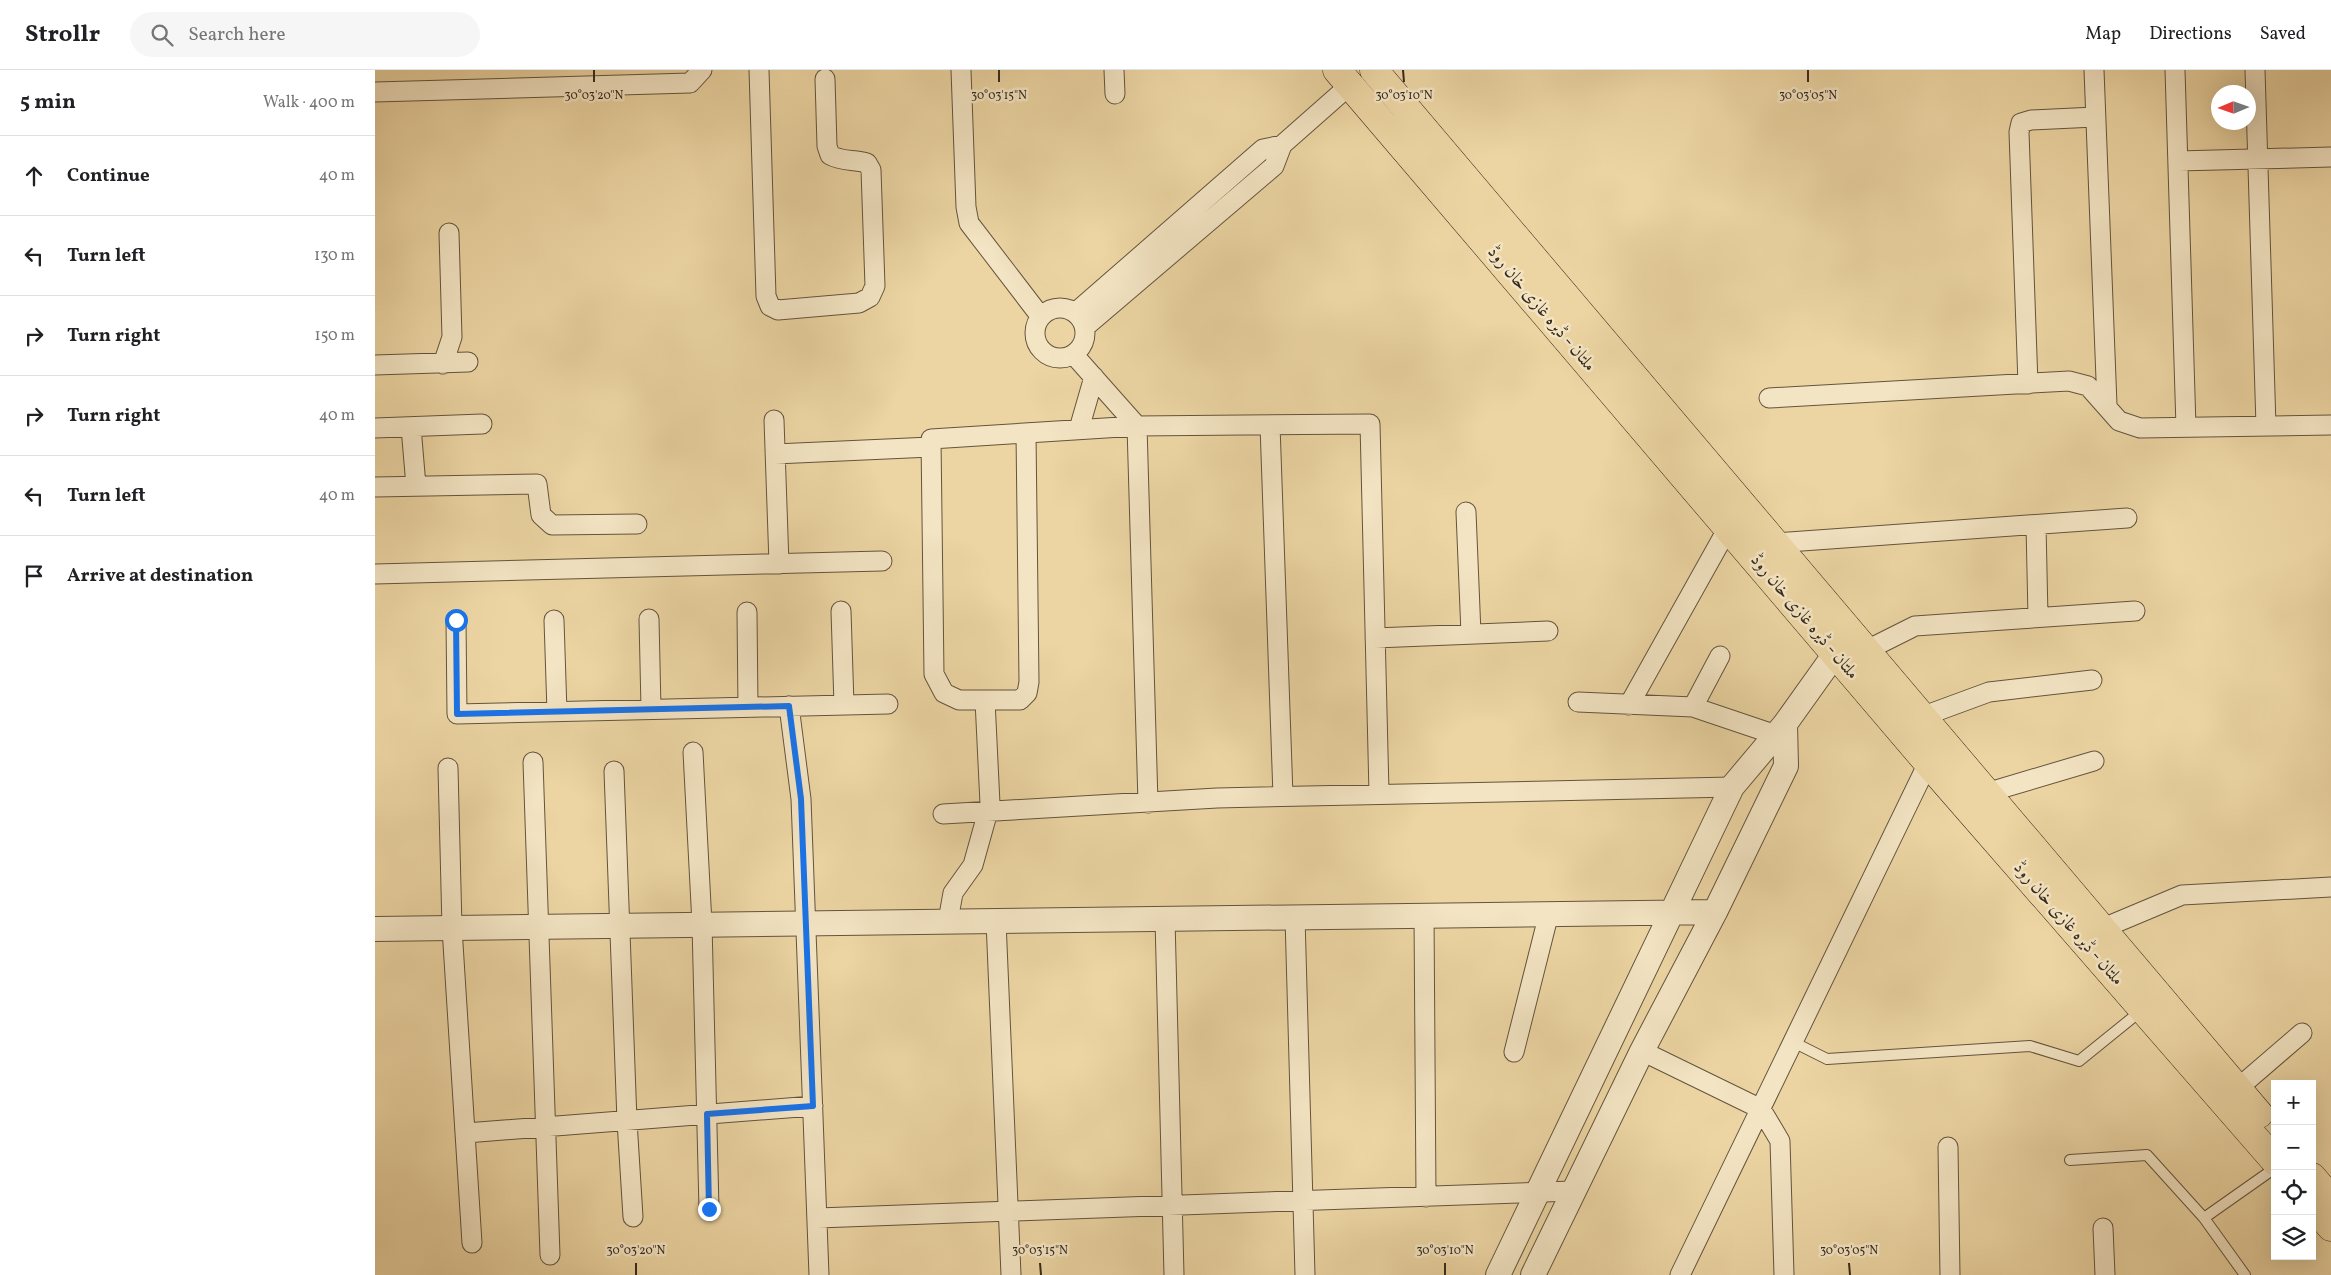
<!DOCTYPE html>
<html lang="en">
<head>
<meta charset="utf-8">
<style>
	:root { --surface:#fff; --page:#f6f6f6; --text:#202124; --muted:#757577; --line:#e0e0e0 }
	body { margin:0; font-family:Vollkorn,Amiri,serif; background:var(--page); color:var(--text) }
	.controls { position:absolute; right:15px; bottom:15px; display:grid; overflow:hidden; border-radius:0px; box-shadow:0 5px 20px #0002 }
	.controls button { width:45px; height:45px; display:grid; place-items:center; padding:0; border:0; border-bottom:1px solid var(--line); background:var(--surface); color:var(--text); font:25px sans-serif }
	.compass { position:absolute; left:1836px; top:15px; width:45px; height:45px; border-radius:50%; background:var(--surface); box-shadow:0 5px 20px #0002; rotate:268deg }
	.stop { position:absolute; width:15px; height:15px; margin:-11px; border:4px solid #1a73e8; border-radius:50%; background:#fff }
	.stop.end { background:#1a73e8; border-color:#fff; box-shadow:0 1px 5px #0008 }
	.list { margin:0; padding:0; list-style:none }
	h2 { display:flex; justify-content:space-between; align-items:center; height:65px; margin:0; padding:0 20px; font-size:21px }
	h2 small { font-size:16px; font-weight:400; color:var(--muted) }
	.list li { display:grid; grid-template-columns:32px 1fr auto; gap:15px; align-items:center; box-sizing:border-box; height:80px; padding:0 20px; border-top:1px solid var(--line) }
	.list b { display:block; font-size:19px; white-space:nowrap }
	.list em { font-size:16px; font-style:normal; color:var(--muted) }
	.icon { flex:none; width:28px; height:28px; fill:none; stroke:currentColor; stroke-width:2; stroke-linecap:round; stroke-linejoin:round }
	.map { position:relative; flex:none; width:1956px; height:1205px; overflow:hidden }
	header { display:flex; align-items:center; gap:30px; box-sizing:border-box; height:70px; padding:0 25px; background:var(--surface); border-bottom:1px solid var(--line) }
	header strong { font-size:24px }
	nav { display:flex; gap:28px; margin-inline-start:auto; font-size:18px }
	.search { width:350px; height:45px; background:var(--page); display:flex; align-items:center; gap:12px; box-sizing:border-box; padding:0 18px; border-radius:28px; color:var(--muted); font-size:19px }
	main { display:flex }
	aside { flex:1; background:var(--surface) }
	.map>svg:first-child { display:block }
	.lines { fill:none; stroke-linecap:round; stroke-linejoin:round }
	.service-casing { stroke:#63543e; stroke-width:12 }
	.minor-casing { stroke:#63543e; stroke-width:21 }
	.tertiary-casing { stroke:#63543e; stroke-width:26 }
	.trunk-casing { stroke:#35291c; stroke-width:29 }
	.service { stroke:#f3e4c3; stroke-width:10 }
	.minor { stroke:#f3e4c3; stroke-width:19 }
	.tertiary { stroke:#f3e4c3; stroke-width:24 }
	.trunk { stroke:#ecd5a3; stroke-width:28 }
	.route { stroke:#1a73e8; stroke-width:6 }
	.ticks { fill:none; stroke:#35291c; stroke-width:2 }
	.labels { text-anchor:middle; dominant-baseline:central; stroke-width:5; stroke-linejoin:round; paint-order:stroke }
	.street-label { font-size:18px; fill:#35291c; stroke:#f3e4c3 }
	.ticks-label { font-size:12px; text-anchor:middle; fill:#35291c; stroke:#f3e4c3; stroke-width:5; stroke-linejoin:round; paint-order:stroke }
</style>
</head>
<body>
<header>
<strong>Strollr</strong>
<div class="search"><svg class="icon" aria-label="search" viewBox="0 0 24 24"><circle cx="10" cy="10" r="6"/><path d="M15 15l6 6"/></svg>Search here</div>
<nav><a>Map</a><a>Directions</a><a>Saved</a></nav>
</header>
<main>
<aside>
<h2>5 min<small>Walk · 400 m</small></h2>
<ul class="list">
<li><svg class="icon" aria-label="ahead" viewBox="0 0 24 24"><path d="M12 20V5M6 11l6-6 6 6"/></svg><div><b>Continue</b></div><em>40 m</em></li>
<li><svg class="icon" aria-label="left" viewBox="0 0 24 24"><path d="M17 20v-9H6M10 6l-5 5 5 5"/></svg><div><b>Turn left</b></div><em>130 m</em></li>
<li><svg class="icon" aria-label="right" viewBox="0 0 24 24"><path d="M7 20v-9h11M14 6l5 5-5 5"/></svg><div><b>Turn right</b></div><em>150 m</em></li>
<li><svg class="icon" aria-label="right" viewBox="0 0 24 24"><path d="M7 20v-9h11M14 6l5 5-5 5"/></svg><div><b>Turn right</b></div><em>40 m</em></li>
<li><svg class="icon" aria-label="left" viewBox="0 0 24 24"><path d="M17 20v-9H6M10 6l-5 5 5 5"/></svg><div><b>Turn left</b></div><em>40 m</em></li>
<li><svg class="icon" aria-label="arrive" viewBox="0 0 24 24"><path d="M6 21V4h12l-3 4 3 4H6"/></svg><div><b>Arrive at destination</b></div></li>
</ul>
</aside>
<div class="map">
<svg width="1956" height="1205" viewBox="0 0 1956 1205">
	<rect width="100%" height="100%" fill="#ecd5a3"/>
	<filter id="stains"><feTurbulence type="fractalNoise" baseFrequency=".004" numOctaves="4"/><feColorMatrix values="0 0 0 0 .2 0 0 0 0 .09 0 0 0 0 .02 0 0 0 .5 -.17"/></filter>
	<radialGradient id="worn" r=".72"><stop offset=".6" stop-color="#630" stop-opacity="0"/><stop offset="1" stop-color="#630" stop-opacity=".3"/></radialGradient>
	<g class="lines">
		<!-- service casing -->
		<g class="service-casing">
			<path id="service" d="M1418,972L1452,989L1655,976L1704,991L1767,940
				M1695,1090L1772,1085L1829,1148L1870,1205
				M1829,1148L1900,1098"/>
		</g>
		<!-- minor casing -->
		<g class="minor-casing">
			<path id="minor" d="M384,0L391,226L395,236L403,240L484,233L495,227L500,216L496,100L492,93C479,89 467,92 455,85L452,76L450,9
				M586,0L591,137L594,153L666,247
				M739,0L740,24
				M1719,0L1732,335
				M1800,0L1811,357
				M1880,0L1891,356
				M0,22L315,13L327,0
				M1803,91L1956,87
				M660 263a25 25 0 1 1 50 0a25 25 0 1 1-50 0Z
				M700,243L888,79L907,75
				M710,257L899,96L907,75L975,15
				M699,285L762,356L773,733
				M68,294L77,267L74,163
				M0,295L93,292
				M1653,314L1644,62L1646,53L1656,50L1720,47
				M1394,328L1694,311L1713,316L1744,351L1765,358L1956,355
				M399,350L404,494
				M895,355L908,726
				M36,357L41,416
				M0,358L107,354
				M704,359L719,307
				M651,363L654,612L652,623L645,630H584L569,623L559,604L556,369L762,356L995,354L1004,723
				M400,384L556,377
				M0,417L162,414L166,445L177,455L262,454
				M1091,442L1096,564
				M1661,455L1663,547
				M1399,473L1752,448
				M0,504L507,491
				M466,541L469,635
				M372,542L373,637
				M274,549L276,639
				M81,550L82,644L513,634
				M179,550L182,642
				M1000,568L1173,561
				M1490,581L1540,556L1760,541
				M1203,632L1318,637L1401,665
				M1254,635L1353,458
				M414,636L426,729L444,1205
				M1318,637L1345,586
				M1546,647L1614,622L1717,610
				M318,682L327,854L334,1139
				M158,692L175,1185
				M73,698L77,858L97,1173
				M239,701L252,1051L258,1147
				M1611,723L1719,691
				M568,744L842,728L1357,717
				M1049,845L1051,1127
				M920,847L930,1205
				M790,849L799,1205
				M573,851L578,823L598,795L615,734L610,630
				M621,851L636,1205
				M1726,859L1807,825L1956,817
				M1267,981L1386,1039L1405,1071L1409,1205
				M1139,982L1174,843
				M1862,1019L1927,963
				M91,1063L438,1036
				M1573,1077L1575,1205
				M443,1148L1197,1121
				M1728,1158L1730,1205
				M1305,1205L1553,693"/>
		</g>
		<!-- tertiary casing -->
		<g class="tertiary-casing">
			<path id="tertiary" d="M0,859L1340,842
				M1123,1205L1357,717L1410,654L1460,584
				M1158,1205L1267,981L1340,842L1411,696L1410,654"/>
		</g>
		<!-- trunk casing -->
		<g class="trunk-casing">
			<path id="trunk" d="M962,0L1553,693L1900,1091
				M999,0L1884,1044
				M1937,1107L1956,1129
				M1937,1135L1956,1157"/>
		</g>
		<!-- service -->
		<use href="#service" class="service"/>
		<!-- minor -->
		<use href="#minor" class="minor"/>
		<!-- tertiary -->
		<use href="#tertiary" class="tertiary"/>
		<!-- trunk -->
		<use href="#trunk" class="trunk"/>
	</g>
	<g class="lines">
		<!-- route -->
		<path class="route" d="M81,550L82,644L414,636L426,729L438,1036L332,1044L334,1139"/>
	</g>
	<!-- ticks -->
	<path class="ticks" d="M219,0V12M624,0V12M1028,0L1029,12M1433,0V12M261,1193V1205M665,1193L666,1205M1070,1193V1205M1474,1193L1475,1205"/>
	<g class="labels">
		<!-- street labels -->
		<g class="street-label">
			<text transform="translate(1166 239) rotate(50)">ملتان - ڈیرہ غازی خان روڈ</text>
			<text transform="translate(1429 547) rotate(50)">ملتان - ڈیرہ غازی خان روڈ</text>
			<text transform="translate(1693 854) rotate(49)">ملتان - ڈیرہ غازی خان روڈ</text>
		</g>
	</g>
	<g class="ticks-label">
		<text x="219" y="29">30°03'20"N</text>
		<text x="624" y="29">30°03'15"N</text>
		<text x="1029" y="29">30°03'10"N</text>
		<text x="1433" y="29">30°03'05"N</text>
		<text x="261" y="1184">30°03'20"N</text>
		<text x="665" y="1184">30°03'15"N</text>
		<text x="1070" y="1184">30°03'10"N</text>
		<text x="1474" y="1184">30°03'05"N</text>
	</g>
	<rect width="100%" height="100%" filter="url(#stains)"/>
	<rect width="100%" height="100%" fill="url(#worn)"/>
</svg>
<div class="controls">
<button>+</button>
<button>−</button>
<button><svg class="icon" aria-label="locate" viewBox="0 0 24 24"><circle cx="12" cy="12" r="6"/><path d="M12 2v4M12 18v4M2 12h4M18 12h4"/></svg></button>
<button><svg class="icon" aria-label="layers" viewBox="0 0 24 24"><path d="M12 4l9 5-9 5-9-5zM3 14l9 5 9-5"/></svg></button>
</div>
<svg class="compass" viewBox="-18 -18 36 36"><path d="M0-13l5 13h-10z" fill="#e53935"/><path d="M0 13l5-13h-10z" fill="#757577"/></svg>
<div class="stop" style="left:81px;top:550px"></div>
<div class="stop end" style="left:334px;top:1139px"></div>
</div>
</main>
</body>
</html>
